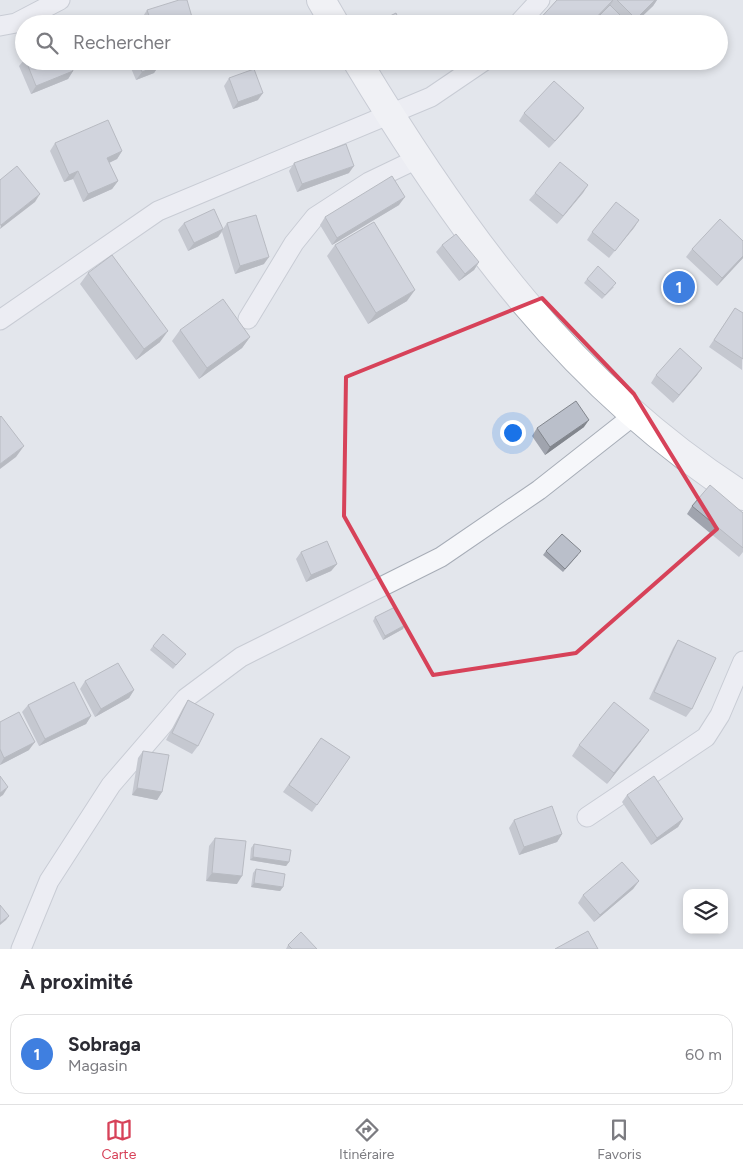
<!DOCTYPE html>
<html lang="fr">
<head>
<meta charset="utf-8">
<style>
	:root { --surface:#fff; --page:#f2f2f3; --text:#2b2b33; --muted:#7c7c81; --line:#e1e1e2; --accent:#d74259 }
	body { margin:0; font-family:Figtree,sans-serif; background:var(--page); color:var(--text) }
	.controls { position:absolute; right:15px; bottom:15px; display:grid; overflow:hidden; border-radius:10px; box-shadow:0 2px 8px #0003 }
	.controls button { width:45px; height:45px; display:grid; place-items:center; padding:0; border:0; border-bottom:1px solid var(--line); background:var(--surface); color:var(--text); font:25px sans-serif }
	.you { position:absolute; left:512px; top:432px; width:18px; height:18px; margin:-12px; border:4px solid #fff; border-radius:50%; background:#1a73e8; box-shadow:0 0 0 8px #1a73e833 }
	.badge { display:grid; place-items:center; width:32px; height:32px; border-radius:50%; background:var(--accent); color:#fff; font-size:16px; font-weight:700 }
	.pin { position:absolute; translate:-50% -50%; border:2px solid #fff; box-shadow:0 1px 5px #0006 }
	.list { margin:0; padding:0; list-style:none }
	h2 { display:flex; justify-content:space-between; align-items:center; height:65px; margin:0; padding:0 20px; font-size:21px }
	h2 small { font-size:16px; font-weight:400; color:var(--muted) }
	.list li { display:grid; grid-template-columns:32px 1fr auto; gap:15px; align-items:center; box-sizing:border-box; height:80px; margin:0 10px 10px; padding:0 10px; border:1px solid var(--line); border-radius:15px }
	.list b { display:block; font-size:19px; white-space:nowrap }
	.list p { margin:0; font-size:16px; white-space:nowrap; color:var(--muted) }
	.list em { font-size:16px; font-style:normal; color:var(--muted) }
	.icon { flex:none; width:28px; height:28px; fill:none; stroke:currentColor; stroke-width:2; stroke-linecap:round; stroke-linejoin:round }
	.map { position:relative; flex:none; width:743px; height:949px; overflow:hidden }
	.search { position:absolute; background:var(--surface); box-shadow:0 2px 8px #0003; left:15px; right:15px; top:15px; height:55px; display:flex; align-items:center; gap:12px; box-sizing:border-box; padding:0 18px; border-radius:28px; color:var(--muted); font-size:19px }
	.sheet { height:155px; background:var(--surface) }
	nav { display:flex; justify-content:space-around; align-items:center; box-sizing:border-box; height:70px; border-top:1px solid var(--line); background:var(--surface); font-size:14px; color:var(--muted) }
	nav a { display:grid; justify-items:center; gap:2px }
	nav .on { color:var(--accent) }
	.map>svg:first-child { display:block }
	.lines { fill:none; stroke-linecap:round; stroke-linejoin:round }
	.street-casing { stroke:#a7adb7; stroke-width:21 }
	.secondary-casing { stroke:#a7adb7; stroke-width:30 }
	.street { stroke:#f6f7fa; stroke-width:19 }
	.secondary { stroke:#fff; stroke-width:28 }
	.wall { fill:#a0a4ae }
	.shaded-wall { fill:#82868d }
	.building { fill:#babfca; stroke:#82868d }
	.marked { fill:none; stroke:#d74259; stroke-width:4; stroke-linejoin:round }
</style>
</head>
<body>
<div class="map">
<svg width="743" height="949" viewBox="0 0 743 949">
	<rect width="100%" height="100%" fill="#e3e6ec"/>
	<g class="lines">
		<!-- street casing -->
		<g class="street-casing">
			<path id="street" d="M518,24L540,0
				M0,26L16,23L60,0
				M248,319L294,243L315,217L369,182L417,159
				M0,320L158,211L431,97L484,61
				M587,817L706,737L720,715L743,661
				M21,949L49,881L111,785L186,698L241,657L441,557L539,490L633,416"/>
		</g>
		<!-- secondary casing -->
		<g class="secondary-casing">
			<path id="secondary" d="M321,0L335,24
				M357,61C460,232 572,388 743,496"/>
		</g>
		<!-- street -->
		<use href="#street" class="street"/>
		<!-- secondary -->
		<use href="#secondary" class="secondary"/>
	</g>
	<!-- wall -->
	<path class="wall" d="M557,0H657L653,6L634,24H535Z
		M147,10L194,24H144L142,18Z
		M24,60V61L73,71L68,79L31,94L19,66Z
		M128,61H176L158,67L154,73L136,80Z
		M229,78L258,100L233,109L224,86Z
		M584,108L578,116L549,148L519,121L524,113Z
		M55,143L122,151L117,159L109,163L118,181L112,189L83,202L73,179L64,182L50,151Z
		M294,163L349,173L297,192L289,171Z
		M588,185L557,224L529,200L535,193Z
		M399,205L332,245L320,225L325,217Z
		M639,220L609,258L587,240L592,232Z
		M184,223L223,229L227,223L264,264L235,274L222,232L218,237L188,251L178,230Z
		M743,241V258L717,286L686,257L692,249Z
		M335,245L407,301L368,324L327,256Z
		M442,245L479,262L474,270L459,281L436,252Z
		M88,273L160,342L136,360L80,284Z
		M587,279L614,287L602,299L584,283Z
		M735,308L743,313L742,370L709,347Z
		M180,330L250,337L242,348L199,379L172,341Z
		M702,368L697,375L673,403L651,383L656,375Z
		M584,427L545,455L532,436L537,428Z
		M692,506L743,513V552L739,557L687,514Z
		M546,551L578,555L563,572L543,555Z
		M301,552L337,564L331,571L306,582L296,559Z
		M375,617L403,629L383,640L373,621Z
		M678,640L692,709L686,717L649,699L673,648Z
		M153,646L186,654L173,669L150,650Z
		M85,681L134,690L129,698L95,717L80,689Z
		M188,700L198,746L192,754L166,740L183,708Z
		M28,705L91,716L86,724L39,746L22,712Z
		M0,722L29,750L0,765Z
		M321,738L350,757L312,812L283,792Z
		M641,741L607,784L572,756L579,745Z
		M143,751L162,792L157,800L132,795L138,758Z
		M627,795L683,819L678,827L651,845L622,802Z
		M514,820L562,834L557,842L519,855L509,828Z
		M215,838L237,884L206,881L209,846Z
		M254,844L289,862L286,866L250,860L251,848Z
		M256,869L283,887L280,891L251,887L253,873Z
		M639,881L633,889L594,922L578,903L583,895Z
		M288,945L317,949H286Z"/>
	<!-- shaded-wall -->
	<path class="shaded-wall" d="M614,0L607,9L593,24H590Z
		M655,0H657L653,6L634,24H632L636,19Z
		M162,61H176L158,67L154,73L136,80L142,72L159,66Z
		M73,71L68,79L31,94L36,86Z
		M263,93L258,100L233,109L238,102Z
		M584,108L578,116L549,148L555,141Z
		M122,151L117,159L102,166L107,158Z
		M354,166L349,173L297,192L302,184Z
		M78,171L73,179L64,182L69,175Z
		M118,181L112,189L83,202L88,194Z
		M588,185L583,193L557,224L563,216Z
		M40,194L35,202L0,229L1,225Z
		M405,197L399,205L332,245L337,238Z
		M639,220L634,228L609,258L615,251Z
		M223,229L218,237L188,251L194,243Z
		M743,256V258L717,286L722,278Z
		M269,257L264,264L235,274L240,266Z
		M479,262L474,270L459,281L465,274Z
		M415,290L407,301L368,324L376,313Z
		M168,331L160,342L136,360L144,349Z
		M250,337L242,348L199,379L207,368Z
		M702,368L697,375L673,403L679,395Z
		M589,420L584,427L545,455L550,447Z
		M24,446L16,457L0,469V464Z
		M337,564L331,571L306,582L311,575Z
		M405,625L403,629L383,640L385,636Z
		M134,690L129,698L95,717L101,709Z
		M91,716L86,724L39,746L45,739Z
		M649,730L641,741L607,784L614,773Z
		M35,742L29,750L0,765L4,758Z
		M8,787L3,795L0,797V793Z
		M137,788L162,792L157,800L132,795Z
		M683,819L678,827L651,845L657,838Z
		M562,834L557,842L519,855L524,847Z
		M253,857L289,862L286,866L250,860Z
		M212,873L242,876L237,884L206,881Z
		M639,881L633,889L594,922L600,915Z
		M254,883L283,887L280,891L251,887Z
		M9,916L6,920L0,925V923Z"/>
	<!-- building -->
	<path class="building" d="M179,0H187L194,24H152L147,10Z
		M557,0H613L590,24H539L537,22Z
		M617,0H655L636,19Z
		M610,5L629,24H600L596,19Z
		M396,13L401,24H384L382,20Z
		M26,61H69L73,71L36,86Z
		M137,61H158L160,65L142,72Z
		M254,69L263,93L238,102L229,78Z
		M554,81L584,108L555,141L524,113Z
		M108,120L122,151L107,158L118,181L88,194L78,171L69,175L55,143Z
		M346,144L354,166L302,184L294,163Z
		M560,162L588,185L563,216L535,193Z
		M17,166L40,194L1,225H0V180Z
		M392,176L405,197L337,238L325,217Z
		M616,202L639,220L615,251L592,232Z
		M214,209L223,229L194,243L184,223Z
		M256,215L269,257L240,266L227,223Z
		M720,219L743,241V256L722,278L692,249Z
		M374,222L415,290L376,313L335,245Z
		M456,234L479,262L465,274L442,245Z
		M112,255L168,331L144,349L88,273Z
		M598,266L616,283L605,295L587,279Z
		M223,299L250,337L207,368L180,330Z
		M735,308L743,313V359L714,340Z
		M680,348L702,368L679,395L656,375Z
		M576,401L589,420L550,447L537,428Z
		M1,416L24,446L0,464V417Z
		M710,485L743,513V548L692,506Z
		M562,534L581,551L565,569L546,551Z
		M327,541L337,564L311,575L301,552Z
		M395,607L405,625L385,636L375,617Z
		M163,634L186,654L176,665L153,646Z
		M678,640L716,658L692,709L654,692Z
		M118,663L134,690L101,709L85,681Z
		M74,682L91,716L45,739L28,705Z
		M188,700L214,714L198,746L172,733Z
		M614,702L649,730L614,773L579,745Z
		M19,712L35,742L4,758L0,749V722Z
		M321,738L350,757L317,805L289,785Z
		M143,751L169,755L162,792L137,788Z
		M0,776L8,787L0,793Z
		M654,776L683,819L657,838L627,795Z
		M552,806L562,834L524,847L514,820Z
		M215,838L246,841L242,876L212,873Z
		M254,844L291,850L289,862L253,857Z
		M622,862L639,881L600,915L583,895Z
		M256,869L285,874L283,887L254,883Z
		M0,905L9,916L0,923Z
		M588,931L598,949H555Z
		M301,932L317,949H292L288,945Z"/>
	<!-- marked area -->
	<path d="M0 0H743V949H0ZM542,298L634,394L717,529L576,653L433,675L344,516L346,377Z" fill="#e3e6ec" fill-opacity=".55" fill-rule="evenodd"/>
	<path class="marked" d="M542,298L634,394L717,529L576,653L433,675L344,516L346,377Z"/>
</svg>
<div class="controls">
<button><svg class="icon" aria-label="layers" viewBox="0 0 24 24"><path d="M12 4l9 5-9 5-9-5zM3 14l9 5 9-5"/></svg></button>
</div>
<div class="you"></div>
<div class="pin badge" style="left:679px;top:287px;background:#3f7fe0">1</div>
<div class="search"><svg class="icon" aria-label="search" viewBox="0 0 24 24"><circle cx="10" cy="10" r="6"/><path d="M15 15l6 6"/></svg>Rechercher</div>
</div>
<section class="sheet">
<h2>À proximité<small></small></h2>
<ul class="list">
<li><span class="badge" style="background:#3f7fe0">1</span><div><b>Sobraga</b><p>Magasin</p></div><em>60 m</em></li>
</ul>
</section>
<nav>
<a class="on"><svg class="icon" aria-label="map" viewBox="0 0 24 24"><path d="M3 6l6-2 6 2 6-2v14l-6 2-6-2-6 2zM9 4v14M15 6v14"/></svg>Carte</a>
<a><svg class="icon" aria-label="directions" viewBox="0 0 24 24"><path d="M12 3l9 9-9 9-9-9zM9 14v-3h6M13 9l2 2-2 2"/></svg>Itinéraire</a>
<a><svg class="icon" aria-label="saved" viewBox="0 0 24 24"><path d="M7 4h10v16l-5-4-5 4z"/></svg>Favoris</a>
</nav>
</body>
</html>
